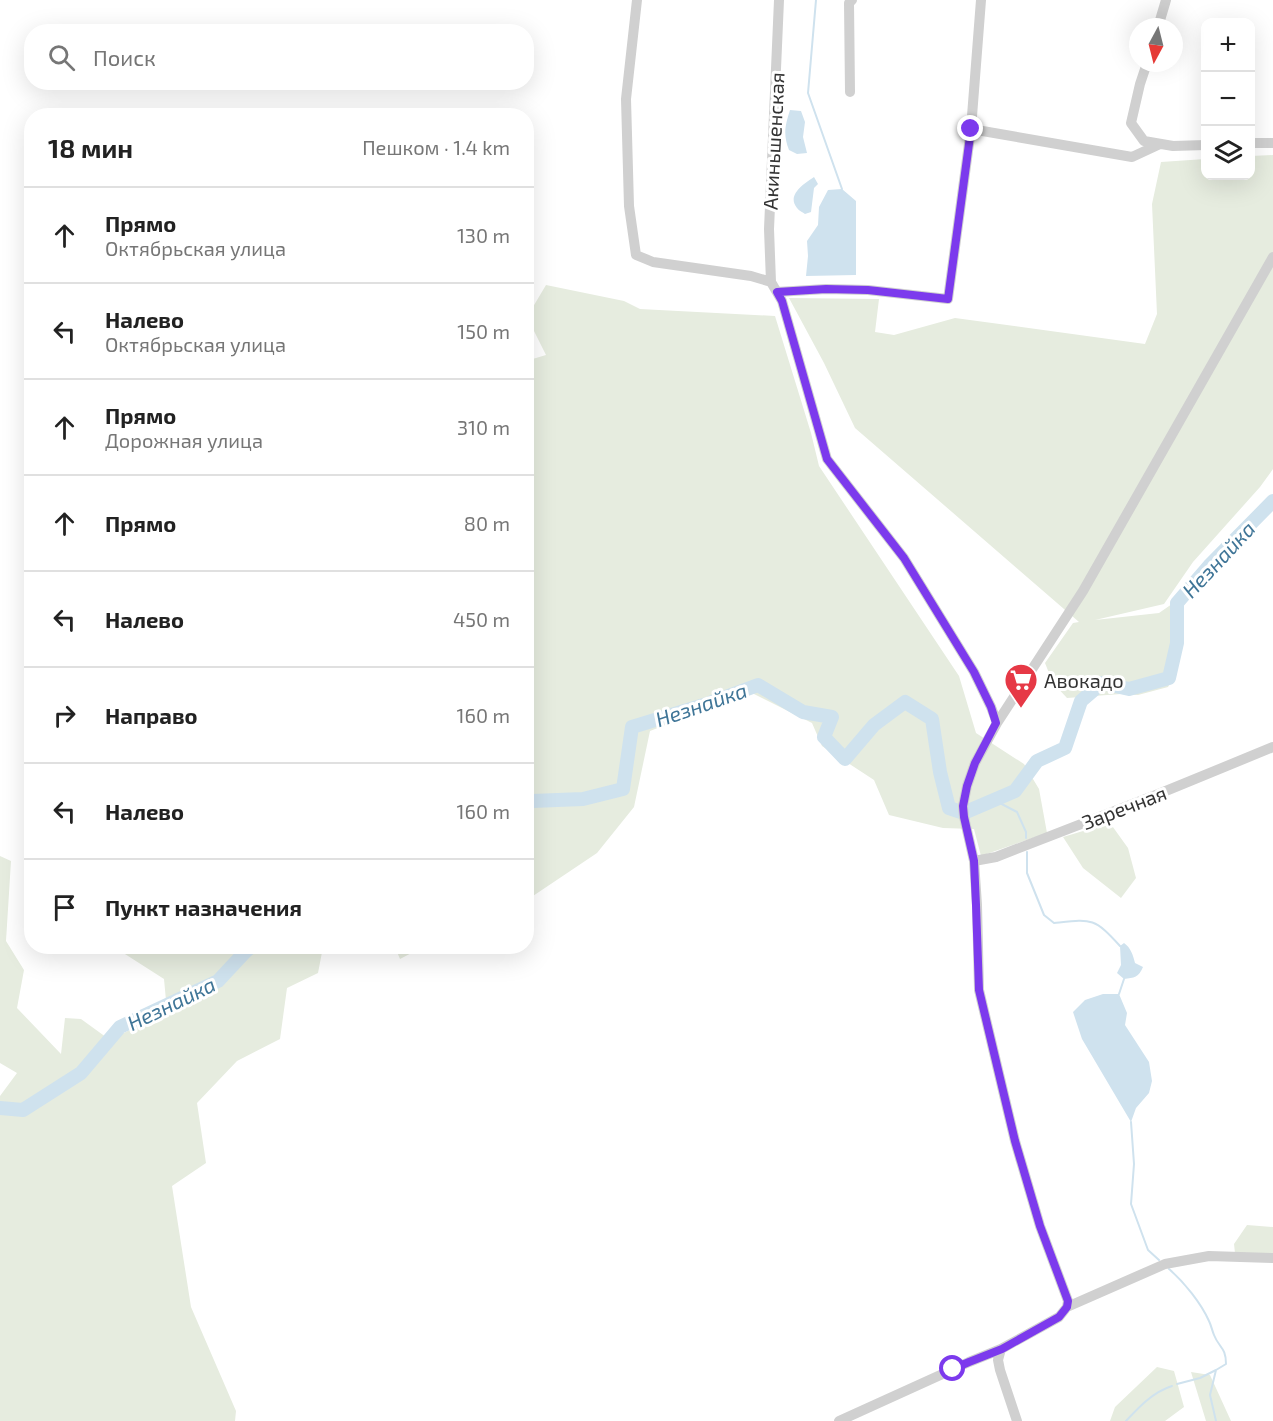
<!DOCTYPE html>
<html lang="ru">
<head>
<meta charset="utf-8">
<style>
	:root { --surface:#fff; --page:#f2f2f2; --text:#222; --muted:#767676; --line:#e0e0e0 }
	body { margin:0; font-family:"Exo 2",sans-serif; background:var(--page); color:var(--text) }
	.controls { position:absolute; right:18px; top:18px; display:grid; overflow:hidden; border-radius:12px; box-shadow:0 6px 24px #0002 }
	.controls button { width:54px; height:54px; display:grid; place-items:center; padding:0; border:0; border-bottom:2px solid var(--line); background:var(--surface); color:var(--text); font:30px sans-serif }
	.compass { position:absolute; left:1129px; top:18px; width:54px; height:54px; border-radius:50%; background:var(--surface); box-shadow:0 6px 24px #0002; rotate:187deg }
	.stop { position:absolute; width:18px; height:18px; margin:-14px; border:4px solid #7c3aed; border-radius:50%; background:#fff }
	.stop.end { background:#7c3aed; border-color:#fff; box-shadow:0 2px 6px #0008 }
	.list { margin:0; padding:0; list-style:none }
	h2 { display:flex; justify-content:space-between; align-items:center; height:78px; margin:0; padding:0 24px; font-size:26px }
	h2 small { font-size:20px; font-weight:400; color:var(--muted) }
	.list li { display:grid; grid-template-columns:39px 1fr auto; gap:18px; align-items:center; box-sizing:border-box; height:96px; padding:0 24px; border-top:2px solid var(--line) }
	.list b { display:block; font-size:22px; white-space:nowrap }
	.list p { margin:0; font-size:20px; white-space:nowrap; color:var(--muted) }
	.list em { font-size:20px; font-style:normal; color:var(--muted) }
	.icon { flex:none; width:33px; height:33px; fill:none; stroke:currentColor; stroke-width:2; stroke-linecap:round; stroke-linejoin:round }
	.map { position:relative; flex:none; width:1273px; height:1421px; overflow:hidden }
	.search { position:absolute; background:var(--surface); box-shadow:0 6px 24px #0002; left:24px; top:24px; width:510px; height:66px; display:flex; align-items:center; gap:15px; box-sizing:border-box; padding:0 21px; border-radius:24px; color:var(--muted); font-size:22px }
	.panel { position:absolute; background:var(--surface); box-shadow:0 6px 24px #0002; left:24px; top:108px; width:510px; height:846px; border-radius:24px }
	.map>svg:first-child { display:block }
	.green { fill:#e6ecdf }
	.water { fill:#cfe2ee }
	.lines { fill:none; stroke-linecap:round; stroke-linejoin:round }
	.stream { stroke:#cfe2ee; stroke-width:2 }
	.river { stroke:#cfe2ee; stroke-width:14 }
	.minor { stroke:#d0d0d0; stroke-width:10 }
	.route { stroke:#7c3aed; stroke-width:8 }
	.labels { text-anchor:middle; dominant-baseline:central; stroke-width:6; stroke-linejoin:round; paint-order:stroke }
	.street-label { font-size:20px; fill:#333; stroke:#fff }
	.poi-label { font-size:20px; fill:#333; stroke:#fff; text-anchor:start }
	.water-label { font-size:21px; font-style:italic; fill:#3f7597; stroke:#fff }
</style>
</head>
<body>
<div class="map">
<svg width="1273" height="1421" viewBox="0 0 1273 1421">
	<rect width="100%" height="100%" fill="#fff"/>
	<!-- green -->
	<path class="green" d="M1273,155V469L1260,487L1193,562L1164,604L1095,620L1159,613L1172,604H1182L1181,649L1177,670L1168,687L1138,695L1121,694L1067,698L1053,683L1045,663L1073,623L1079,622L855,428L824,363L789,298L879,299L875,332L894,335L955,318L1145,344L1157,314L1152,204L1161,162L1205,159L1206,176H1250L1251,156Z
		M546,285L624,301L640,309L775,316L811,433L819,466L959,676L976,733L1024,764L1039,789L1047,833L981,856L974,829L943,828L889,815L874,780L822,746L812,723L750,692L650,731L634,807L597,853L527,900L526,361L546,355L527,317Z
		M31,761H32L31,798L24,794Z
		M1110,823L1128,848L1136,878L1121,898L1083,868L1063,837Z
		M0,856L11,861L6,941L24,970L17,1008L61,1054L65,1018L81,1019L110,1040L167,1011L164,979L114,947H323L318,973L287,988L280,1039L237,1061L197,1103L206,1163L172,1186L191,1307L236,1411L235,1421H0V1096L17,1073L0,1063Z
		M395,947H423L400,959Z
		M1247,1225L1273,1227V1254L1235,1253L1234,1244Z
		M1157,1367L1174,1371L1184,1407L1165,1421H1110L1115,1407Z
		M1191,1372L1210,1375L1231,1421H1206Z"/>
	<!-- water -->
	<path class="water" d="M790,110L801,111L805,122L803,137L807,153L797,154L789,150C783,134 785,126 790,110Z
		M814,177L818,184L814,188L811,212L805,214C803,212 799,211 797,208C786,195 805,183 814,177Z
		M842,189L856,201V275L806,276L808,256L807,241L818,225L819,207L828,190Z
		M1124,943C1131,948 1133,955 1135,963L1143,967C1139,977 1134,978 1124,979L1117,973L1121,965L1120,946Z
		M1103,994H1119L1127,1013L1125,1025L1149,1062L1152,1081L1149,1093L1136,1108L1131,1122L1082,1039L1073,1012L1085,1000Z"/>
	<g class="lines">
		<!-- stream -->
		<path class="stream" d="M816,0L808,93L842,189
			M994,800L1017,812L1026,832V838
			M1027,852V873L1044,915L1054,923C1091,919 1094,917 1120,946
			M1119,994L1124,979
			M1131,1122L1134,1164L1131,1204L1148,1250L1159,1260
			M1169,1269C1184,1282 1201,1303 1209,1321C1211,1325 1212,1330 1214,1335C1219,1348 1226,1347 1226,1364L1216,1370L1210,1395L1216,1421
			M1177,1384L1200,1378L1216,1370
			M1126,1421C1139,1407 1153,1392 1172,1386"/>
		<!-- river -->
		<path class="river" d="M526,798L532,801L583,799L623,789L632,727L704,705L758,685L803,712L832,717L824,737L845,759L874,725L905,702L932,719L940,772L949,808L961,812
			M966,812L1015,791L1037,761L1065,748L1081,701L1102,683L1129,689L1169,678L1177,643V603L1209,566L1273,501
			M0,1108L23,1110L81,1073L120,1027L218,981L246,951L252,946"/>
		<!-- minor -->
		<path class="minor" d="M637,0L626,99L629,206L636,255L653,262L751,276L771,282L782,301L827,459L904,558L974,672L991,707L997,723L975,763L967,786L963,806L964,817L974,861L977,905L979,990L1015,1141L1040,1226L1068,1301L1067,1307L1059,1317L1001,1349L969,1362L839,1421
			M981,0L971,129L1132,157L1160,144
			M1158,27L1166,0
			M1147,63L1140,84L1131,123L1144,141L1173,146L1206,145
			M850,92L849,3L852,0
			M1250,143H1273
			M771,282L769,229L779,0
			M777,292L826,289L868,290L948,299L971,129
			M997,723L1083,591L1273,257
			M974,861L996,857L1156,795L1273,747
			M1067,1307L1165,1264L1209,1256L1273,1258
			M1001,1349L998,1360L1000,1370L1017,1421"/>
	</g>
	<g class="lines">
		<!-- route -->
		<path class="route" d="M953,1369L969,1362L1002,1349L1059,1317L1067,1307L1068,1301L1040,1226L1015,1141L979,990L976,905L974,861L964,817L963,806L967,786L975,763L996,723L991,707L974,672L904,558L827,459L782,301L777,292L826,289L868,290L948,299L971,129"/>
	</g>
	<!-- icons -->
	<defs>
		<g id="supermarket-pin" transform="scale(1.725)"><path d="M0 17L-7.5 6A9.5 9.5 0 1 1 7.5 6Z" fill="#e63946" stroke="#fff"/><path d="M-6-5.5h2.5l.6 2H6L4.5 2H-2.5L-4.4-4H-6ZM-1.5 3.2a1.3 1.3 0 1 0 .1 0ZM3 3.2a1.3 1.3 0 1 0 .1 0Z" fill="#fff"/></g>
	</defs>
	<g fill-rule="evenodd">
		<use href="#supermarket-pin" x="1021" y="680"/>
	</g>
	<g class="labels">
		<!-- street labels -->
		<g class="street-label">
			<text transform="translate(773 141) rotate(-87)">Акиньшенская</text>
			<text transform="translate(1124 807) rotate(-21)">Заречная</text>
		</g>
		<!-- poi labels -->
		<g class="poi-label">
			<text x="1044" y="680">Авокадо</text>
		</g>
		<!-- water labels -->
		<g class="water-label">
			<text transform="translate(1218 559) rotate(-47)">Незнайка</text>
			<text transform="translate(701 704) rotate(-19)">Незнайка</text>
			<text transform="translate(171 1003) rotate(-26)">Незнайка</text>
		</g>
	</g>
</svg>
<div class="controls">
<button>+</button>
<button>−</button>
<button><svg class="icon" aria-label="layers" viewBox="0 0 24 24"><path d="M12 4l9 5-9 5-9-5zM3 14l9 5 9-5"/></svg></button>
</div>
<svg class="compass" viewBox="-18 -18 36 36"><path d="M0-13l5 13h-10z" fill="#e53935"/><path d="M0 13l5-13h-10z" fill="#767676"/></svg>
<div class="stop" style="left:953px;top:1369px"></div>
<div class="stop end" style="left:971px;top:129px"></div>
<div class="search"><svg class="icon" aria-label="search" viewBox="0 0 24 24"><circle cx="10" cy="10" r="6"/><path d="M15 15l6 6"/></svg>Поиск</div>
<section class="panel">
<h2>18 мин<small>Пешком · 1.4 km</small></h2>
<ul class="list">
<li><svg class="icon" aria-label="ahead" viewBox="0 0 24 24"><path d="M12 20V5M6 11l6-6 6 6"/></svg><div><b>Прямо</b><p>Октябрьская улица</p></div><em>130 m</em></li>
<li><svg class="icon" aria-label="left" viewBox="0 0 24 24"><path d="M17 20v-9H6M10 6l-5 5 5 5"/></svg><div><b>Налево</b><p>Октябрьская улица</p></div><em>150 m</em></li>
<li><svg class="icon" aria-label="ahead" viewBox="0 0 24 24"><path d="M12 20V5M6 11l6-6 6 6"/></svg><div><b>Прямо</b><p>Дорожная улица</p></div><em>310 m</em></li>
<li><svg class="icon" aria-label="ahead" viewBox="0 0 24 24"><path d="M12 20V5M6 11l6-6 6 6"/></svg><div><b>Прямо</b></div><em>80 m</em></li>
<li><svg class="icon" aria-label="left" viewBox="0 0 24 24"><path d="M17 20v-9H6M10 6l-5 5 5 5"/></svg><div><b>Налево</b></div><em>450 m</em></li>
<li><svg class="icon" aria-label="right" viewBox="0 0 24 24"><path d="M7 20v-9h11M14 6l5 5-5 5"/></svg><div><b>Направо</b></div><em>160 m</em></li>
<li><svg class="icon" aria-label="left" viewBox="0 0 24 24"><path d="M17 20v-9H6M10 6l-5 5 5 5"/></svg><div><b>Налево</b></div><em>160 m</em></li>
<li><svg class="icon" aria-label="arrive" viewBox="0 0 24 24"><path d="M6 21V4h12l-3 4 3 4H6"/></svg><div><b>Пункт назначения</b></div></li>
</ul>
</section>
</div>
</body>
</html>
